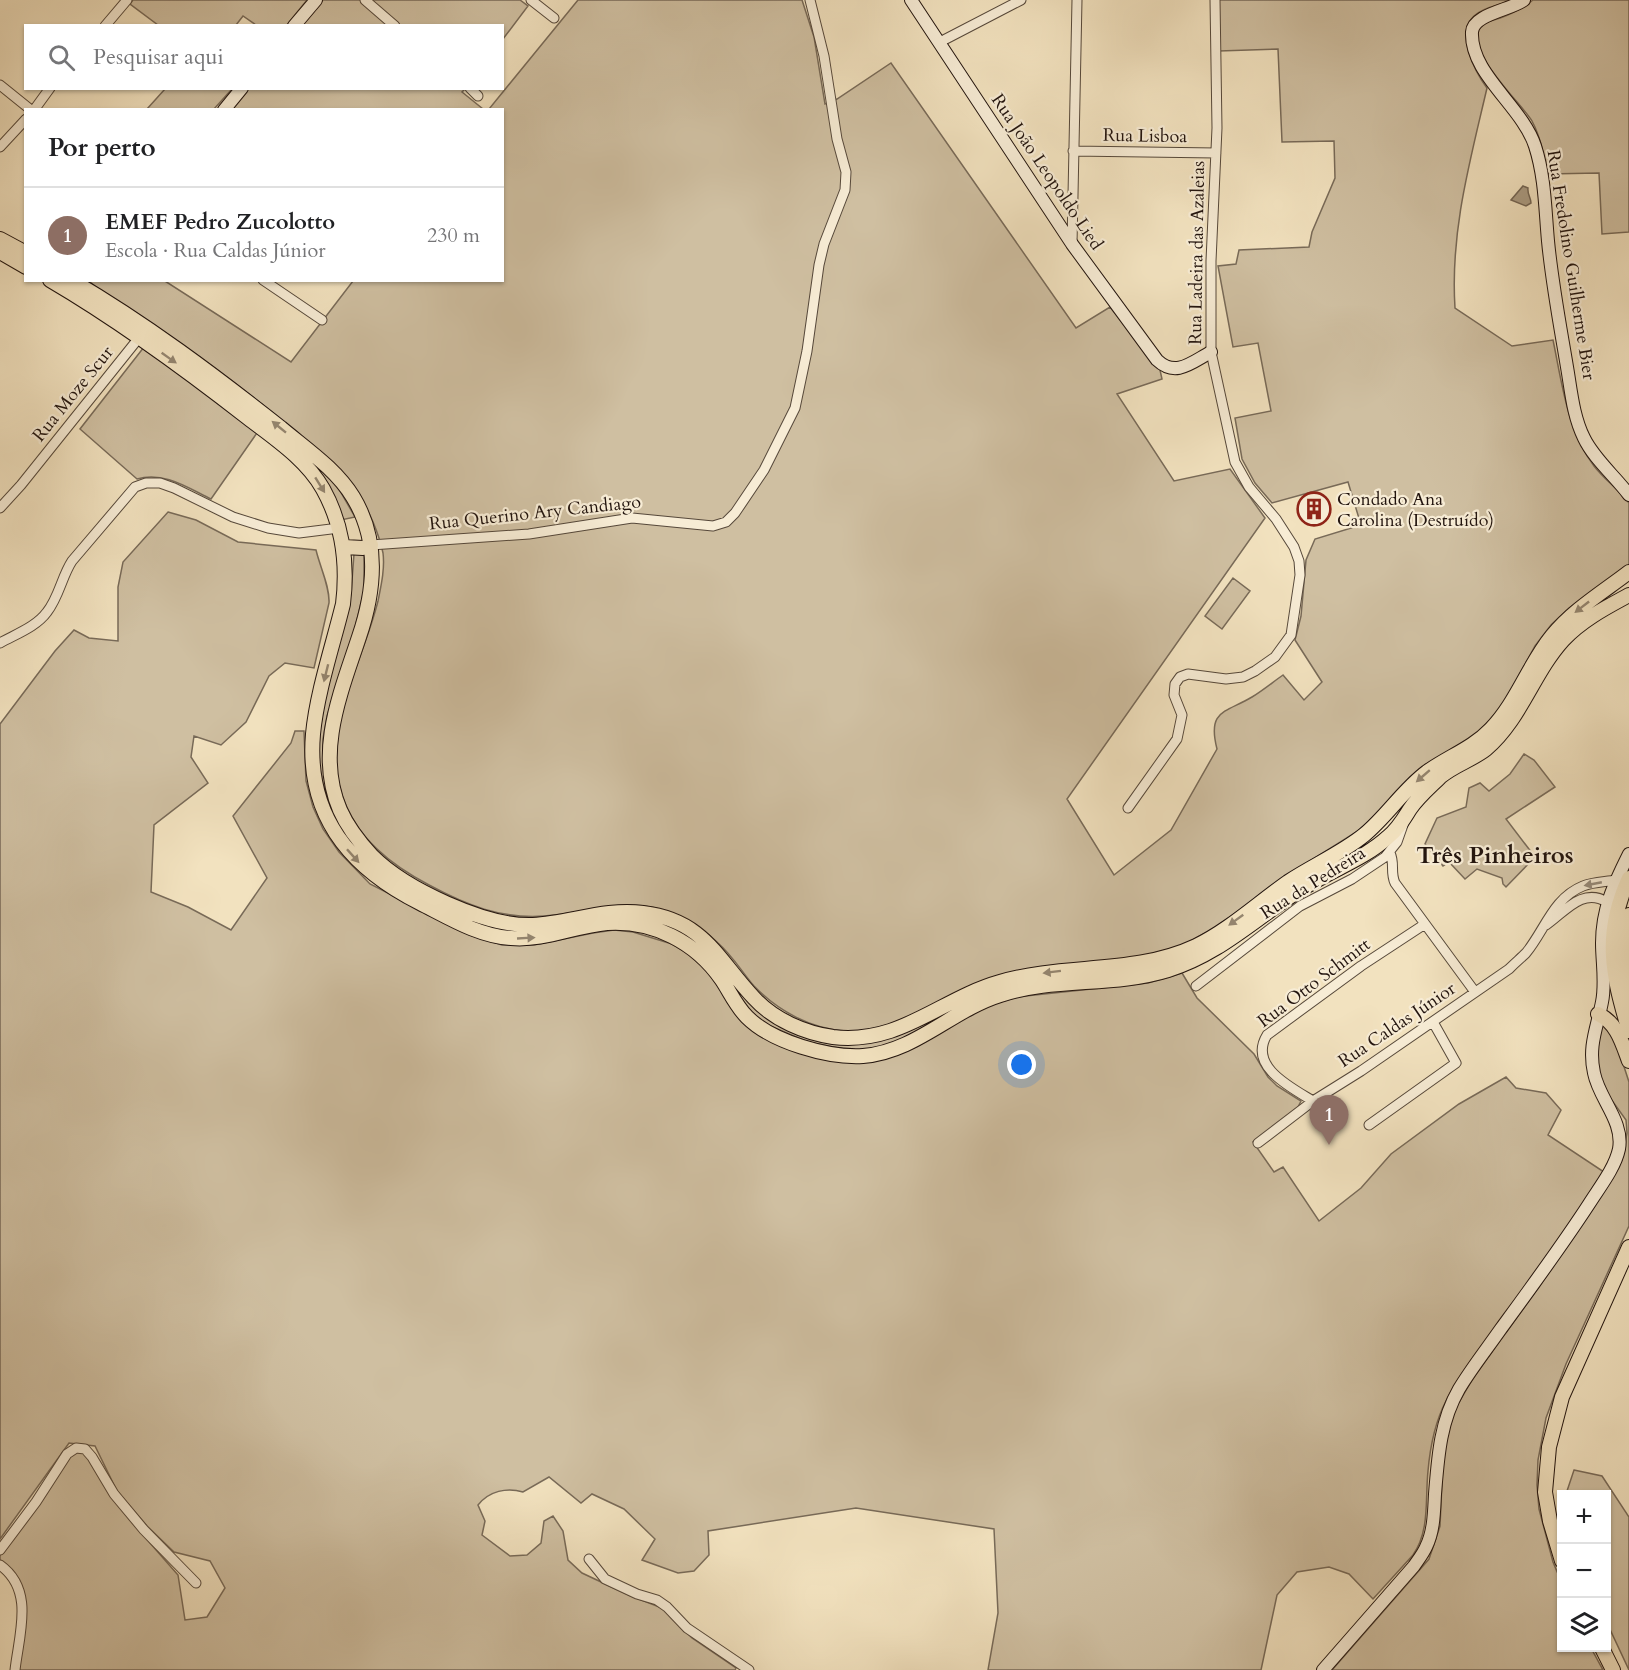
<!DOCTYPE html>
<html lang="pt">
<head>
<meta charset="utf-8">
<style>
	:root { --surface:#fff; --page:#f6f6f6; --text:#202124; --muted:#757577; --line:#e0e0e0; --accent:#0f766e }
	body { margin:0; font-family:Cardo,serif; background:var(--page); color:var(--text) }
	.controls { position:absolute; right:18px; bottom:18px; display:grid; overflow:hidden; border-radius:0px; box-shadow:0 2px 4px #0004 }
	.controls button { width:54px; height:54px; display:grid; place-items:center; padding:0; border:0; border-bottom:2px solid var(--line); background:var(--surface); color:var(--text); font:30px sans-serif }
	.you { position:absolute; left:1022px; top:1065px; width:21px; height:21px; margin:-15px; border:4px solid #fff; border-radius:50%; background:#1a73e8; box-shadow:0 0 0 9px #1a73e833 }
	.badge { display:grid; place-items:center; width:39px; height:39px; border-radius:50%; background:var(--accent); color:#fff; font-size:20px; font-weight:700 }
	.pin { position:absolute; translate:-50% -50px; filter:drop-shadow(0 2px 3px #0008) }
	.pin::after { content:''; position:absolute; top:32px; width:21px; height:18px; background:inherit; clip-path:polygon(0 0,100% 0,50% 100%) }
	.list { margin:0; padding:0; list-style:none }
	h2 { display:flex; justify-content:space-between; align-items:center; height:78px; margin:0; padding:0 24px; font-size:26px }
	h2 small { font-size:20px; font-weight:400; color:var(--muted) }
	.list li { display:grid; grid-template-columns:39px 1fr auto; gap:18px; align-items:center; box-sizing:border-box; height:96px; padding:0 24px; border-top:2px solid var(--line) }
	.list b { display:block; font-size:22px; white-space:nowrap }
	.list p { margin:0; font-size:20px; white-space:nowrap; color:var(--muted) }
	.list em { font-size:20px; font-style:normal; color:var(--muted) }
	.icon { flex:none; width:33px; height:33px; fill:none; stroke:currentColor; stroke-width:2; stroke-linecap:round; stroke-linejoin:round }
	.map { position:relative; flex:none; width:1629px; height:1670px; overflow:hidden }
	.search { position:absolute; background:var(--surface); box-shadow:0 2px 4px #0004; left:24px; top:24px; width:480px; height:66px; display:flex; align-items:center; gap:15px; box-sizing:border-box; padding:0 21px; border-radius:0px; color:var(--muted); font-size:22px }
	.panel { position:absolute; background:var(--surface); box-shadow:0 2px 4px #0004; left:24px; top:108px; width:480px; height:174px; border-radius:0px }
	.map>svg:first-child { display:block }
	.green { fill:#cfbfa1; stroke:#786a58; stroke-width:1.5 }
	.water { fill:#ab9c83; stroke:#746654; stroke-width:1.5 }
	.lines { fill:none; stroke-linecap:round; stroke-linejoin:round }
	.street-casing { stroke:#56483a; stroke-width:11 }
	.secondary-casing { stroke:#22140e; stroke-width:14 }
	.primary-casing { stroke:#22140e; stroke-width:16 }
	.street { stroke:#f7ecd5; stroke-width:9 }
	.secondary { stroke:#f7ecd5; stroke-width:12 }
	.primary { stroke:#f2e2bf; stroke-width:14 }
	.oneway { fill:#94856f }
	.oneway2 { fill:#978b7b }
	.labels { text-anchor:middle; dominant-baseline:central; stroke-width:4.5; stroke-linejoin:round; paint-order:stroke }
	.street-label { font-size:18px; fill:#22140e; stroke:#f7ecd5 }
	.poi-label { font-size:18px; fill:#22140e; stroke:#f7ecd5; text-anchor:start }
	.district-label { font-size:24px; font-weight:bold; fill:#22140e; stroke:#f7ecd5 }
</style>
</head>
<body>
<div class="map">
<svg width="1629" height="1670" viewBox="0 0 1629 1670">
	<rect width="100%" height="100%" fill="#f2e2bf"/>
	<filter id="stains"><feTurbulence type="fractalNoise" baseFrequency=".00333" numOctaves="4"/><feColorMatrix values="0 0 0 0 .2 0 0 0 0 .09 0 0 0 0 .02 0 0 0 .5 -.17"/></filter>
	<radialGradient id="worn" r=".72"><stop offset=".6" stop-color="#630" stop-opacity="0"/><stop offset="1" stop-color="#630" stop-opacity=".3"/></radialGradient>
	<!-- green -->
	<path class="green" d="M133,0H307L286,26L256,25L243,16L236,25H158L130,4Z
		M323,0H520L528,6L503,39L502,26H301Z
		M578,0H802L814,37L825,104L837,99L891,63L1076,328L1110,307L1160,370L1162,379L1117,394L1174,481L1230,469L1265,518L1067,799L1114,875L1171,830L1217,749C1207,710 1225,713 1252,697C1262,691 1273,682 1283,675L1304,700L1322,682L1295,640L1301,616L1306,560L1315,539L1361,525L1348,482L1272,503L1255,483L1242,459L1235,418L1271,411L1258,343L1233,347L1218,266L1236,264L1239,250L1309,247L1312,232L1335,178L1334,141L1282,142L1278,49L1219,51L1218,0H1512C1501,5 1483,7 1474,16C1455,33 1475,72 1487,88C1470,161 1450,232 1455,308L1512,346L1553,340C1562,383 1567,430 1594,466C1604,479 1618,489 1629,503V566L1569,608L1551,625L1535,646L1503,705L1476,735L1425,765L1410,777L1379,812L1358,831L1297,869L1213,929L1181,946C1103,967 1025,987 947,1007C914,1016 880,1032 846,1031C811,1029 778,1011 754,986C742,972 732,955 718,943C707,932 692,923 678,916C631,893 591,913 544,916C501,919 466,905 429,885C391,865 356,838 342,795C321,728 362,665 378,601C381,586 385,569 383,553C379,534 369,510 358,494C342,468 319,451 296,432C248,392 199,355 148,321C128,308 104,296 88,280L165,281L291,362L353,281L502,280V110L489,109Z
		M1533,0H1629V232L1602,234L1599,173L1547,174C1544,156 1541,138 1532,121C1523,105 1456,43 1483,24C1487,21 1495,20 1500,18C1512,14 1523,8 1533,0Z
		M248,88L465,89L462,92L483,109L231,110Z
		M165,89V88L232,89L214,109H147Z
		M144,347L202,389L257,433L211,499C188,488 164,471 137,479L80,429Z
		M250,413L319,467L336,484L355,517L341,520L318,468Z
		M168,512L196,520L238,542L316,550C320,567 330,587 329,603L314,668L285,663L269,676L246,722L221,745L194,736L191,757L208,783L154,825L151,892L188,907L231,930L267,878L233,816L291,743L295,731H304L306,781L313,807L323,829L339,852L370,884L470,935L502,945H534L593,933L614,930L633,932L672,944L687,953L707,971L739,1015L794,1049L901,1053L918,1046L978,1009L1007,998L1148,983L1182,973L1197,998L1254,1054L1268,1077L1277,1086L1301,1101L1298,1107L1253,1142L1274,1172L1283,1167L1319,1221L1361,1188L1391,1154L1459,1104L1506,1077L1516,1088L1546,1093L1561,1110L1548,1135L1604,1172C1573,1219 1541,1265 1508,1311C1487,1340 1462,1369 1446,1401C1435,1422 1430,1448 1428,1471C1425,1500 1430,1531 1413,1555L1373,1599L1349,1574L1329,1567L1297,1572L1277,1595L1261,1670H988L998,1613L994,1529L856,1508L708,1531L709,1555L694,1571L678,1573L642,1560L655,1539L624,1509L592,1494L581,1503L549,1477L523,1492C507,1487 489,1491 478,1505L485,1521L482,1535L510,1556L527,1555L541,1543L544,1521L553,1516L563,1531L568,1560L582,1573L631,1596L662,1608L692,1638L736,1668L735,1670H17L26,1611L0,1562V1553L65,1460L74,1453L81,1452L90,1457L143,1535L178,1575L185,1620L207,1617L225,1588L210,1561L174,1552L147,1526L117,1491L95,1446L69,1443L0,1539V724L55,651L74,630L89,638L118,641V587L123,562Z
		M364,553V590L352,641L327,716L323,739V759L347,835L475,920H651L675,929L701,944L795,1032L896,1036L909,1031L996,989L1147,968L1282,892L1378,831L1349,855L1346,860L1160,968L1086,978L943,1018L888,1046L854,1051L808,1042L768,1025L752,1013L712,957L695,942L675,931L560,928L509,933L475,924L423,898L366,860L347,838L333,815L324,790L318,758V742L325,699L351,594L354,554Z
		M1233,578L1250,591L1222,629L1205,616Z
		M1524,754L1534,760L1555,787L1506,819L1535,857L1506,887L1503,884L1502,878L1477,869L1465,879L1449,862L1443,866L1425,844L1437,818L1466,807L1469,788L1480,783L1489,791L1510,774Z
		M1602,1024L1614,1036L1629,1082V1226L1566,1364L1546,1418L1538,1460L1537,1485L1539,1509L1553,1562L1561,1581L1562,1648H1591L1603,1670H1332L1429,1559L1440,1526L1443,1460L1446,1440L1455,1409L1473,1378L1539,1287L1622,1160L1627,1133L1626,1120L1603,1088L1598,1072L1595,1050Z
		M1574,1470L1602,1476L1629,1517V1670L1607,1623L1606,1494H1566Z"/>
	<!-- water -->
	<path class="water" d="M1523,186L1528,188C1527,194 1531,198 1531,203L1526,206L1511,200Z"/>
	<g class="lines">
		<!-- street casing -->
		<g class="street-casing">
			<path id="street" d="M365,0L395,26
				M531,0L554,18
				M105,26L127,0
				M940,42L1021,0
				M0,85L31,110
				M470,88L478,96
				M34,110L50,88
				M0,147L26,119
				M1073,151L1216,153
				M1072,244L1077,0
				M263,280L322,320
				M0,508L21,485L142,334
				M371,545L529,534L632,518L713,526L726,522L735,513L764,470L795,408L807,351L819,265L824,244L845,190L846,172L837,139L824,56L810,0
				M0,643C16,634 36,627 47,612C59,597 62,576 72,561L135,487L146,483H160L174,488L233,517L268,528L299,533L339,528
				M1128,808L1177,739L1182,715L1174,695L1175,684L1180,677L1188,674L1226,679L1243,677L1255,671L1275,657L1291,635L1300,575L1299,561L1294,547L1276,519L1249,487L1235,462L1211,352V261L1217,128L1215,0
				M1390,853C1395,863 1390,872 1395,883L1475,992
				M1546,925C1565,912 1582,887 1607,902
				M1196,986L1300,906L1352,879L1385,857L1397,842L1403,825
				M1313,1101C1290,1087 1248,1066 1267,1035L1361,966L1425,924
				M1369,1125L1456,1063L1433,1022
				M1258,1143L1313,1101L1361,1071L1509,969C1515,963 1521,958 1526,953C1545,930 1553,898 1583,886C1593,882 1605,882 1616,880
				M0,1550L36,1502L67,1454L76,1448L85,1449L92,1457L114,1494L144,1530L196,1583
				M589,1559L605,1579L637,1594L657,1600L667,1607L687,1628L749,1670
				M0,1565C35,1590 19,1634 15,1670"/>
		</g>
		<!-- secondary casing -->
		<g class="secondary-casing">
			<path id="secondary" d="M911,0L1072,244L1157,360C1176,378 1192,362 1211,352
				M1524,0C1511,10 1473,14 1472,32C1470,74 1522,106 1535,146C1545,177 1545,208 1548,241C1552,283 1560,325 1567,367C1571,390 1573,416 1584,438C1594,459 1615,476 1629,495
				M294,26L316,0
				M224,110L242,88
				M1323,1670L1414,1566C1418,1560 1423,1554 1426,1547C1434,1531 1434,1512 1435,1494C1438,1457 1440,1422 1459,1389C1471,1369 1486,1350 1500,1330C1530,1289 1561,1247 1589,1204C1599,1188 1615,1168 1619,1149C1624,1121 1599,1099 1594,1073C1588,1046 1597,1028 1602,1002C1606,983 1602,962 1602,943C1602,909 1614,884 1629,854"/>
		</g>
		<!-- primary casing -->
		<g class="primary-casing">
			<path id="primary" d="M0,239L26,253
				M0,252L26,267
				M50,280C120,321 184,368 248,418C274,438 306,459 323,489C343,525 348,563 343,604C333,645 317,692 313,734C306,816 350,868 420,903C448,917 478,936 511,938C544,941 574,926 607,923C653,920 696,942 722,980C730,992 736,1006 747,1017C772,1042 828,1058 863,1056C915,1052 952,1010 1000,995C1054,977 1113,987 1168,970C1224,953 1262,911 1312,883C1338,867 1365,858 1388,837C1398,829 1403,820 1410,809C1418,797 1430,787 1440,777C1454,765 1472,760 1486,749C1521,719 1533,673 1563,640C1582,620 1605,608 1629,595
				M71,280C146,324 214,375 281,428C306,449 336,469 353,497C380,541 375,590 359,637C341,692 315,752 340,810C347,826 360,843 372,856C405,889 486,927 533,925C570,923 605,908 643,913C704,920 718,960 754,998C774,1020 805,1033 833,1037C900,1045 940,999 1000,982C1064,963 1134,975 1196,946C1229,930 1258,903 1288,882C1312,866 1342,853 1364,835C1387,816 1403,790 1427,772C1448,757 1473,748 1491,729C1517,702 1529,664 1552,636C1573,610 1603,592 1629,572
				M344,547L363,548L371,545
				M1629,878C1603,935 1612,973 1629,1031
				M1628,1004C1624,973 1621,945 1629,915
				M1598,1014C1617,1023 1622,1042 1629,1061
				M1562,1561L1550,1521L1545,1492L1549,1447L1562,1397L1629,1247
				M1602,1648L1613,1670"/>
		</g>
		<!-- street -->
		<use href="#street" class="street"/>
		<!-- secondary -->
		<use href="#secondary" class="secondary"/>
		<!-- primary -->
		<use href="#primary" class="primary"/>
	</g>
	<!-- one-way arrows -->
	<defs><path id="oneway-solid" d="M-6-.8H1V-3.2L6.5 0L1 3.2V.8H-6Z" transform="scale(1.5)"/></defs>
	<g class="oneway">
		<use href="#oneway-solid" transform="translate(169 358) rotate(35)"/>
		<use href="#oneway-solid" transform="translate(279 427) rotate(-141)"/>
		<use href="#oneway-solid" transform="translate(320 485) rotate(58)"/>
		<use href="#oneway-solid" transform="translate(1582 607) rotate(142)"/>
		<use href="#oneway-solid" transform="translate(326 673) rotate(104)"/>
		<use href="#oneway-solid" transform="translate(1423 776) rotate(139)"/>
		<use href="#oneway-solid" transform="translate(353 856) rotate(48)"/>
		<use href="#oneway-solid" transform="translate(1236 920) rotate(144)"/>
		<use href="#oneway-solid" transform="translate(526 938) rotate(-3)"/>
		<use href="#oneway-solid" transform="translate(1052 972) rotate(173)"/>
	</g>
	<use class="oneway2" href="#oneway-solid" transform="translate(1593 884) rotate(169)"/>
	<!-- icons -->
	<defs>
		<g id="building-ring" transform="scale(1.725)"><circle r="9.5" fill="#f7ecd5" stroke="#8f2418" stroke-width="1.5"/><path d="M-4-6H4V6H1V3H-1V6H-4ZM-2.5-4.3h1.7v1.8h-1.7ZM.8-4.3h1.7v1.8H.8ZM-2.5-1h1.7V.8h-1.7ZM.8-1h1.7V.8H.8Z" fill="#8f2418"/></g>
	</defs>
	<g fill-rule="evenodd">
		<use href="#building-ring" x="1314" y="509"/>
	</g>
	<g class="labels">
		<!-- street labels -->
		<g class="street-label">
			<text transform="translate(1145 136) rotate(1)">Rua Lisboa</text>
			<text transform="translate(1047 172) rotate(56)">Rua João Leopoldo Lied</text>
			<text transform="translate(1197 253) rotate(-89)">Rua Ladeira das Azaleias</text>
			<text transform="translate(1571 265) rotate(81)">Rua Fredolino Guilherme Bier</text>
			<text transform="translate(73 394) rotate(-51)">Rua Moze Scur</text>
			<text transform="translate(535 513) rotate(-6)">Rua Querino Ary Candiago</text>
			<text transform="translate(1313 883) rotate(-32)">Rua da Pedreira</text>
			<text transform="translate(1314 983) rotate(-37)">Rua Otto Schmitt</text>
			<text transform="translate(1397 1025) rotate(-34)">Rua Caldas Júnior</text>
		</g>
		<!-- poi labels -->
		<g class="poi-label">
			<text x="1337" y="499">Condado Ana<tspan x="1337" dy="21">Carolina (Destruído)</tspan></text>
		</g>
		<!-- district labels -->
		<g class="district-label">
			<text x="1495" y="855">Três Pinheiros</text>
		</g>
	</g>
	<rect width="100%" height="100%" filter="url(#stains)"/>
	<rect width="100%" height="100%" fill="url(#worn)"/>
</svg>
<div class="controls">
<button>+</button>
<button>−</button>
<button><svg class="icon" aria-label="layers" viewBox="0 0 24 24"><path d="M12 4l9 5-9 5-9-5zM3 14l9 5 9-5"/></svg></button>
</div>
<div class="you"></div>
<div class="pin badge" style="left:1329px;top:1145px;background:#8d6e63">1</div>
<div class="search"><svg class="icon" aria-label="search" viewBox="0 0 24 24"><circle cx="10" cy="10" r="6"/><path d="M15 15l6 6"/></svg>Pesquisar aqui</div>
<section class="panel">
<h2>Por perto<small></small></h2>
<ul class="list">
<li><span class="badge" style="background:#8d6e63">1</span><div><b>EMEF Pedro Zucolotto</b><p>Escola · Rua Caldas Júnior</p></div><em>230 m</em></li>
</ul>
</section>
</div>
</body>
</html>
